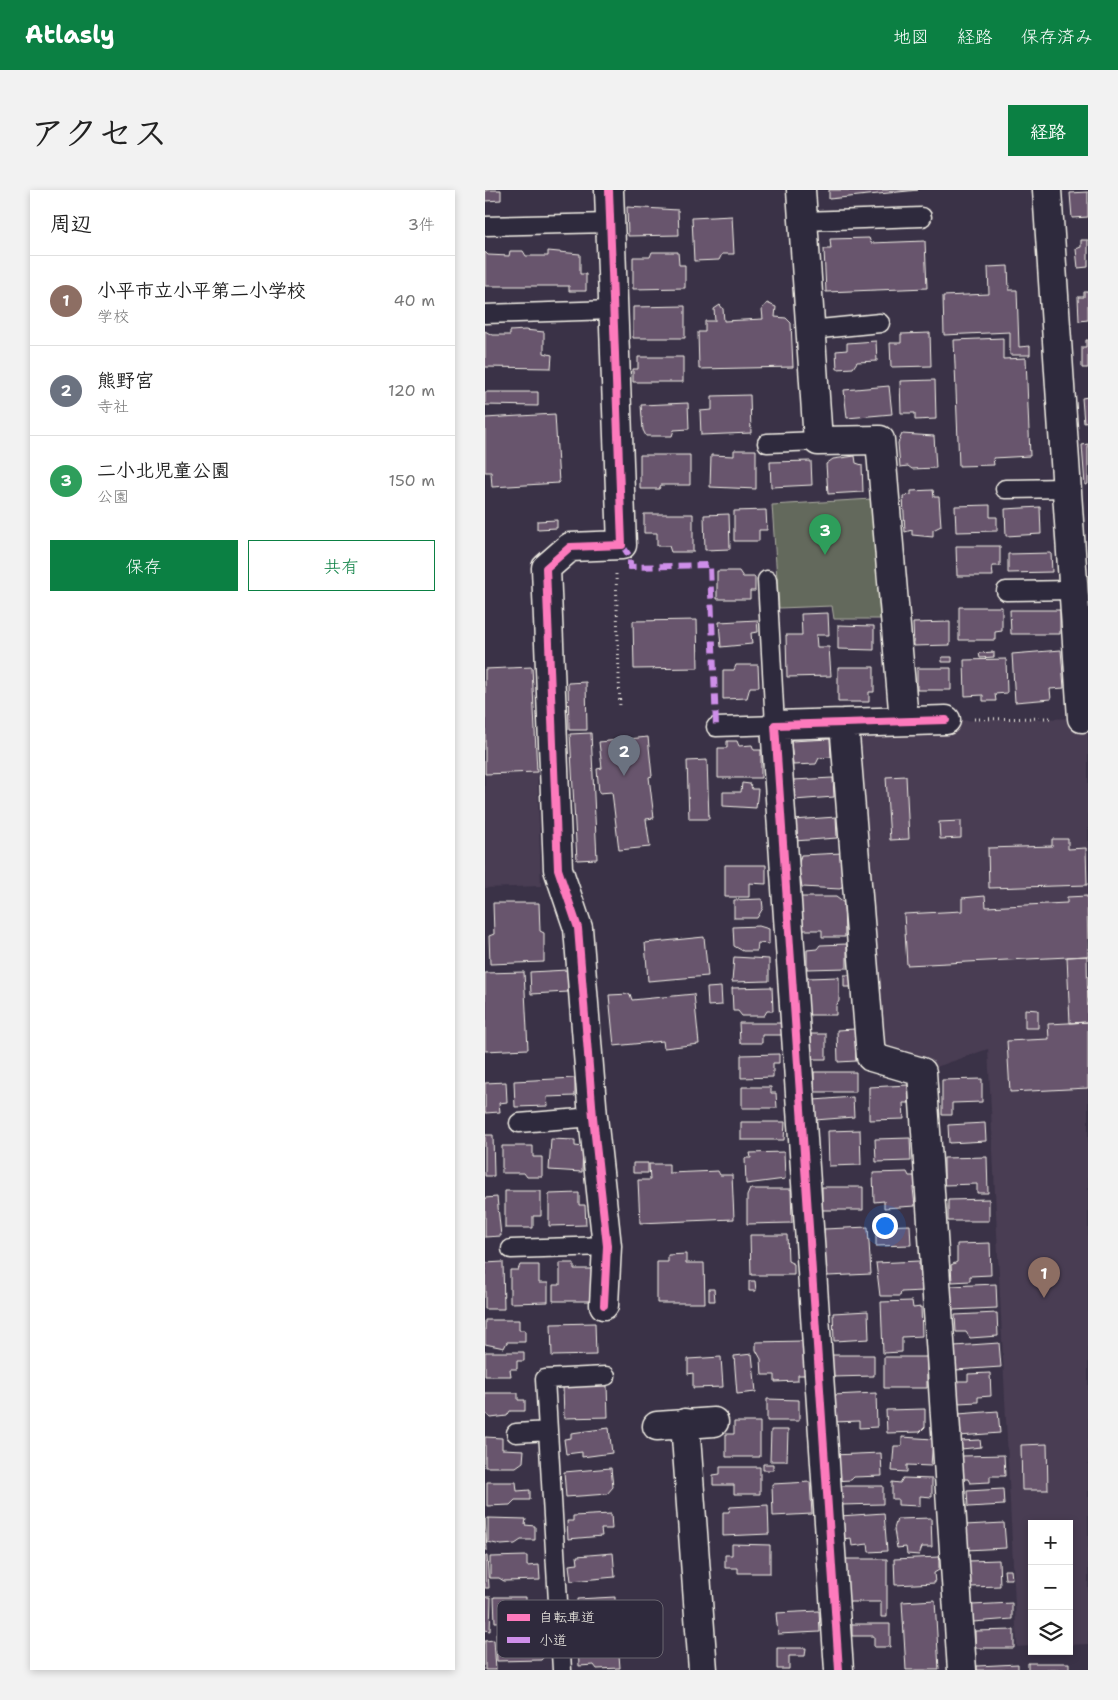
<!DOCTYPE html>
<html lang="ja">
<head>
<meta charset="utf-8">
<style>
	:root { --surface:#fff; --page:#f2f2f2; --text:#222; --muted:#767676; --line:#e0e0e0; --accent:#0b8043 }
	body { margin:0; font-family:"Shantell Sans","Klee One",sans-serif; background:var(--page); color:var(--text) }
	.controls { position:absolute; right:15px; bottom:15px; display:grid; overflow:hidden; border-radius:0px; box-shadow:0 2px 8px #0003 }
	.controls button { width:45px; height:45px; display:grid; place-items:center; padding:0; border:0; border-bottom:1px solid var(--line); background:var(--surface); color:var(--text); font:25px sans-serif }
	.you { position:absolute; left:399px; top:1035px; width:18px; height:18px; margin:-12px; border:4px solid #fff; border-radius:50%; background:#1a73e8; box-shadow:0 0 0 8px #1a73e833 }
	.badge { display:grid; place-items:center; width:32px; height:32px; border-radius:50%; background:var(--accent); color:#fff; font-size:16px; font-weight:700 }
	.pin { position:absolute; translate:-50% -41px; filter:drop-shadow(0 1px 2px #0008) }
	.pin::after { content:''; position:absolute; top:26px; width:18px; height:15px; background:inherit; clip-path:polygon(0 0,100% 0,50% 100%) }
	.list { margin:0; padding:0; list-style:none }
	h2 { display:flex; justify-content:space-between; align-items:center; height:65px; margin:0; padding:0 20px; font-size:21px }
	h2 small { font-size:16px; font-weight:400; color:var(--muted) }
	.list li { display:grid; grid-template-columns:32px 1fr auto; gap:15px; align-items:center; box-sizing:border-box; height:90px; padding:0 20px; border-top:1px solid var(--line) }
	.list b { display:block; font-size:19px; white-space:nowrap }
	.list p { margin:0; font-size:16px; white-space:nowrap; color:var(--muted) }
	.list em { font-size:16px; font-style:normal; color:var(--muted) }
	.actions { display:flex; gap:10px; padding:15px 20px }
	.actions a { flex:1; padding:11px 0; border:1px solid var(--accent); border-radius:0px; text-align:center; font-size:18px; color:var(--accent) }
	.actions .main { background:var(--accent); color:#fff }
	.icon { flex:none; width:28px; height:28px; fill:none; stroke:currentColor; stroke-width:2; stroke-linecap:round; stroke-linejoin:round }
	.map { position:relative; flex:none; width:603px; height:1480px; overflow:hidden; border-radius:0px }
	header { display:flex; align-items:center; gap:30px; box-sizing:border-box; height:70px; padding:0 25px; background:var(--accent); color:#fff }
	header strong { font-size:24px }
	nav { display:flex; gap:28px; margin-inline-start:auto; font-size:18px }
	.intro { display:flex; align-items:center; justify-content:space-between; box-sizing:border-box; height:120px; padding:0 30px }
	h1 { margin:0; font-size:35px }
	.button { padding:12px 22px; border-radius:0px; background:var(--accent); color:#fff; font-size:18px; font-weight:700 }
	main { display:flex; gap:30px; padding:0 30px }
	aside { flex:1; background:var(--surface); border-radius:0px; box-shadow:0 2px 8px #0003 }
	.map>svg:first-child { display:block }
	.built { fill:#483c52 }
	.green { fill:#64695c; stroke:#acada2 }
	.building { fill:#67546d; stroke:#f4f1e8 }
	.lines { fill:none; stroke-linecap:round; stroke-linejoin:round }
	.service-casing { stroke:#f4f1e8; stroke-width:21 }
	.minor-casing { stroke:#f4f1e8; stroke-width:31 }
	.path { stroke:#f4f1e8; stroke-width:3; stroke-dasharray:1 4; stroke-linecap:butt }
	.service { stroke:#2f2a3d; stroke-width:18 }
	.minor { stroke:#2f2a3d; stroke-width:28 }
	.quiet { stroke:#ce8fe9; stroke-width:6; stroke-dasharray:12 6; stroke-linecap:butt }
	.cycleway-casing { stroke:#2f2a3d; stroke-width:11 }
	.cycleway { stroke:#fd7abc; stroke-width:8 }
	.key { fill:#2f2a3d; stroke:#6a6670; stroke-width:1 }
	.key-label { font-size:14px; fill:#f4f1e8 }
</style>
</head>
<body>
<header>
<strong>Atlasly</strong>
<nav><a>地図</a><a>経路</a><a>保存済み</a></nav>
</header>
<div class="intro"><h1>アクセス</h1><a class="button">経路</a></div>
<main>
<aside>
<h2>周辺<small>3件</small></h2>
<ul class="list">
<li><span class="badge" style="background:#8d6e63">1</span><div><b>小平市立小平第二小学校</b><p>学校</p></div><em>40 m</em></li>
<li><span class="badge" style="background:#6b7280">2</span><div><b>熊野宮</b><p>寺社</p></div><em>120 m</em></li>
<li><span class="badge" style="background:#2e9e5b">3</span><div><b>二小北児童公園</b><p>公園</p></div><em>150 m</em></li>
</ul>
<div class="actions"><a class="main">保存</a><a>共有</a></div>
</aside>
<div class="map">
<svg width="603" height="1480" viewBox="0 0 603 1480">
	<rect width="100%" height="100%" fill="#3a3247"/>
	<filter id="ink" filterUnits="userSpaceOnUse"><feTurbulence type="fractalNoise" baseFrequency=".02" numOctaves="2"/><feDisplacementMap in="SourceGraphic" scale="10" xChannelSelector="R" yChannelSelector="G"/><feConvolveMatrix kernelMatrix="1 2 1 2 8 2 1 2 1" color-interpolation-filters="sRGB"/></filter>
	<g filter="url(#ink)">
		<!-- built -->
		<path class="built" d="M49,477L56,696L0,698V479Z
			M603,528V1454L584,1455V1334H547V1456L532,1457L503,859L437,882L386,867L359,533Z"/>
		<!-- green -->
		<path class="green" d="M387,309L395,429H349L347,416L294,418L287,315Z"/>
		<!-- building -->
		<path class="building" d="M0,0H16V10L0,11Z
			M344,0H433L344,9Z
			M603,2V27L587,28L585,3Z
			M142,17L193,20L194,45L143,46Z
			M247,26L249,64H237L234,70L209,71L207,28Z
			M384,48L386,53L440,51L442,98L341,102L339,59H346L345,49Z
			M596,50H603V77L593,78L591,59L596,57Z
			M25,61H38L41,66H63V61L95,64V84H101V101H84V96H0V62L3,65L24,66Z
			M167,62H193L194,75H200V98L148,99V67H165Z
			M523,76L524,100H532L534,157L545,156V165H525V142L459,145L458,106L504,104L503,77Z
			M599,102H603V130L594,131L593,107H599Z
			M282,113L291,117L290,127L301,128L306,133L308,177L214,179L213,142H220V131H230L229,119L235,115L238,119L239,131L278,129L277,119Z
			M200,116V148H148V117Z
			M40,140L59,142V163L67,165L66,178L0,177V141L7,145H25V141Z
			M445,143L446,176L406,177L405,153H416V144Z
			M518,148V169L541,168L545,266L508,268L509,275L474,276L469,150Z
			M601,150H603V178H597V157H601Z
			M391,151L392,171L372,172L368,178L352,179L351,161L362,160V153Z
			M153,167H198V192H148V179H153Z
			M450,190L451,229L430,230V223H416L415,191Z
			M404,196L407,224L362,228L359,200Z
			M0,202H53V216L0,215Z
			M265,205L266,243L216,245L215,221L227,220V206Z
			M603,207V232L599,233L597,208Z
			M203,213L204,239L189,240L187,246H161L158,240L156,215Z
			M70,224L74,293L7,297L6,282H0V228Z
			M417,244L449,246L451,278L427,279L423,276L415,277L413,253Z
			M603,254V294L600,295L597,255Z
			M249,260H271V299L225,297L226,265L249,266Z
			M155,265H205V295H176L174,299H155Z
			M370,266L371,273L377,275L378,302L343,304L341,274L348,269Z
			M326,271L327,295L286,297L285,272Z
			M448,300L449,307H454L456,336L448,340V347L427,345V340L420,342L418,306L426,305V301Z
			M505,315V327H512V341L471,342L470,316Z
			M555,317L556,344L521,346L520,319Z
			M281,320L282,340H274V351H249V321Z
			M159,324H208V362H186L184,356H172V343H159Z
			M244,324L245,359L220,360L219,325Z
			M72,330V338L52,339V331Z
			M471,356H515V376H507L508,386H472Z
			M566,363L567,382L523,383V364Z
			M232,381H254L258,387H270V401H265V409H232Z
			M474,417H517V441L510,442V450H474Z
			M525,420H575V444H526Z
			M343,423L344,445H331L332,457H344L346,486L302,487L301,445H317L316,424Z
			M212,430L213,478L149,479L148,431Z
			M272,430L273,442L266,443L267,454L236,457L234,432Z
			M465,432V455L429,456L428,433Z
			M353,435L389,436V460L353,459Z
			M576,460L579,498L565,499L566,509L530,512L527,464Z
			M509,462V467L495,468L494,463Z
			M457,467H467V472H457Z
			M521,469L522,503L510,504L511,511H498V505L480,506L479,470Z
			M251,475H273L274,497H265L262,508L238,509V480H249Z
			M47,477L52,582L0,584V479Z
			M353,477H389V502H384V512H353Z
			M432,478H466V500H432Z
			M101,492L102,540H84L83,493Z
			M106,543L112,669L92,670L85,544Z
			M163,547L167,586L164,587L169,628L161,629L165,657L134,660L127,602L114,603L112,579L117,578L114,552Z
			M345,549L346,567L334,568L331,574L308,575L306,551Z
			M242,551H252L254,556L267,555L269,560H276V588H233V558H242Z
			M222,570L224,629H204L202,571Z
			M421,586L424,649L405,650L401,587Z
			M348,588L349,607L309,610L308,590Z
			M257,593L265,594L267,599H273L271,618L238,616V602H256Z
			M351,627L352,648L309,651L308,630Z
			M476,631V648L455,649L454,632Z
			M567,649H583V659L601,658L602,695L504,698L503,658L567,656Z
			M357,663L359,694L355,699L317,697L315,684L312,681L316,665Z
			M240,675H281V694L264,693V707H240Z
			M500,706L501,717L582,713V707L602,706L603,766L422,775L419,724L477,721V708Z
			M315,707H351L359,713L360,747H337V740H316Z
			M277,709L278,718L272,728H249V710Z
			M8,713H54L55,741L59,743V772L5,774L4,746L9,744Z
			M274,736L284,739V754L273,753L272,761H258L249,756L248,737Z
			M219,747L223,786L163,791L160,753Z
			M362,754V778L322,779V760L332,759L335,755Z
			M602,766L603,832L585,833L582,767Z
			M249,767L284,769V791L247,792Z
			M82,780L83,802L46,804L45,782Z
			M39,782L43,859L0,861V783Z
			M359,785H366V797H359Z
			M354,787V811L351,816V825H322V788Z
			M236,797L237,815L223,816L222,798Z
			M287,797L288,821H282L279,826H257L253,821H248L247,798Z
			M145,804L147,810L209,804L214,854L179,858L178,851L129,856L124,805Z
			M540,819L553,820V838H540Z
			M603,832V898L525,902L522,851L564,849L563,834Z
			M254,833H297V845H277V853H255Z
			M370,839L371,871L353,872L352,840Z
			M326,844H341V869H326Z
			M294,864V873H288V887L256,888V865Z
			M329,882H371V902H329Z
			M90,888V906L62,907L63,916L30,917L29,891Z
			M497,889V912L467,913V925H457V890Z
			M21,892L22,912L14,913L15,922L0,923V893Z
			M423,895L424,913H418L419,929L384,930V897Z
			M257,897H286V903H291L292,918H257Z
			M368,907L369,927L330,930L329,910Z
			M256,932H300L299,950H256Z
			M500,933L501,951L464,953L463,935Z
			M375,940L376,975L344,976L343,941Z
			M0,945H8L9,986H0Z
			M425,948L426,971L391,972L390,949Z
			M66,949L90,950V956L98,957L97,982L64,980Z
			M17,956H48V967H57V987H42L39,983H17Z
			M299,962L300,989L261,994L260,968H266L265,963Z
			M502,967L503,1003H492V994L459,995V968Z
			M148,973H163V983H148Z
			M164,974H184V983L233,981L235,985H247L249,1029L155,1033L153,990H165Z
			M422,982L424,986H432L433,998H428L430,1016L399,1018V1011L389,1012L388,983Z
			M337,997H378V1020H337Z
			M265,999H306L307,1033L262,1034V1006Z
			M20,1001H56V1026H48V1038H20Z
			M94,1003V1015H100L101,1035L64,1036V1004Z
			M12,1007L16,1046L0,1047V1008Z
			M504,1009V1031H463V1010Z
			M425,1035L426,1055L391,1056V1036Z
			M383,1037L386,1084L343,1086L342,1079L337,1077L335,1054L339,1049V1039Z
			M265,1045H302L303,1071L309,1074V1085H266Z
			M505,1053L506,1085L485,1086V1091L467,1092L466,1075L472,1072V1054Z
			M201,1064V1073H219L220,1113H172V1072H183V1065Z
			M434,1071V1080L439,1083V1101L416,1102L415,1106H395L391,1073Z
			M18,1072L19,1119H0V1073Z
			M75,1073H89V1079H109V1111H68V1095H75Z
			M35,1075H54V1093H63V1112L25,1113V1080H33Z
			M264,1091H270L271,1101H264Z
			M511,1094L512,1118L467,1120L466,1096Z
			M224,1099H229L230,1111H224Z
			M427,1111L428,1118L436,1117L437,1146L417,1147V1162L398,1163L396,1112Z
			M383,1121L384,1149L349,1151L348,1123Z
			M512,1123L513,1146L485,1148L481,1142H471L470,1125Z
			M0,1130H34V1140H40V1152H22L19,1158L0,1154Z
			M110,1133L111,1165L67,1166L66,1134Z
			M318,1151L320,1185H313V1191L290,1192V1185H277L276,1169L271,1160V1152Z
			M514,1153L516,1177L470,1180L469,1156Z
			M0,1162H39V1171H32V1179H25L26,1186H0Z
			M267,1164L271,1202L252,1204L249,1166Z
			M347,1165H389V1186L347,1187Z
			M236,1167L238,1197L208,1198V1183L203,1184V1169Z
			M399,1167H442V1198H399Z
			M505,1183L506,1206L493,1207V1212L473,1213L472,1191H483V1184Z
			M122,1195L123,1227L79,1228L78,1196Z
			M0,1203H33V1210H40V1221H25L22,1226L6,1228L0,1223Z
			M391,1203L392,1237L374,1238V1231L349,1232L348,1205Z
			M282,1209L314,1210V1231H282Z
			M440,1219V1237L435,1242L402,1243L401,1220Z
			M513,1221L515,1243L474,1246L473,1224Z
			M249,1232H275V1267H241V1244H249Z
			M124,1238L127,1263L97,1267V1262L81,1264L79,1249L86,1248V1243Z
			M286,1240H303L302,1271H285Z
			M0,1247L17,1248V1259L39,1260L38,1272L31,1277H0Z
			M417,1247L448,1249L446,1276L422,1275V1282L407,1281L409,1256H417Z
			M495,1250L496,1257L476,1259L475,1251Z
			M562,1254L563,1300H537L536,1255Z
			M396,1263L397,1286L369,1287L366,1290L348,1291L347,1265Z
			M519,1265L520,1286H505V1292L485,1293L483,1289H477V1266Z
			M278,1274H288V1280H278Z
			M235,1277H275V1304H249V1295H228V1285L235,1284Z
			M126,1278L128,1297L122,1304L81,1307L79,1282Z
			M418,1288L447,1289V1307L435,1306V1316L413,1315V1309H407V1292L415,1293Z
			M2,1292H31L32,1301L45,1300V1310H30L25,1315L2,1316Z
			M325,1292L327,1324L288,1326L287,1294Z
			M355,1296H398V1314L355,1315Z
			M518,1299L519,1315L483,1317L482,1301Z
			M283,1315L284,1344L238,1346V1322H244L245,1317Z
			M399,1323L402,1361L384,1362L383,1354L367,1356L366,1348L357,1349L355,1326Z
			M126,1324L127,1339H116L117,1346L83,1349L82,1331H88V1326Z
			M0,1327L2,1360H0Z
			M3,1328L41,1329L40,1335L50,1336V1350H36L30,1354L16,1355L3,1352Z
			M446,1328L447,1357H437L434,1365L422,1364L421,1357L412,1358L409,1339L412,1329Z
			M519,1333L521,1358L481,1360L480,1335Z
			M247,1354L285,1355V1383H253V1378H240V1365H247Z
			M128,1363L130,1387L86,1391L84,1375L93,1374L92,1366Z
			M0,1366H2L4,1398H0Z
			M42,1366V1376L54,1375L55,1390L19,1391L14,1388H5V1367Z
			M454,1367V1380L449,1383L450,1393L410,1395L409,1369Z
			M358,1369H402V1427H396V1412H359Z
			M514,1370L515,1396L485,1397L484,1371Z
			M519,1380H526L527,1389H520Z
			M0,1407H6L5,1441L0,1440Z
			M9,1407H41V1415H51V1426H47L42,1431L10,1432Z
			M130,1407V1432L93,1434L92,1409Z
			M450,1410L454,1480H421L417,1412Z
			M527,1413V1429L488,1432L487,1415Z
			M334,1421L335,1442L293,1444L291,1423Z
			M367,1434H405V1457H389V1446H367Z
			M529,1440V1458H490V1441Z
			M62,1442V1463L56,1470L12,1471L11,1443Z
			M9,1450L11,1480H0V1451Z
			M133,1451L135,1478L112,1479L109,1475L94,1476L93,1454Z
			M292,1458H321L320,1466H304V1479H292Z
			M543,1473H584V1480H543Z
			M533,1474V1480H492V1476Z"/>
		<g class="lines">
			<!-- service casing -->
			<g class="service-casing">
				<path id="service" d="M318,31L437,27
					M0,36L125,33
					M0,124L128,120
					M325,140L395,133
					M282,253L333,251
					M520,299L581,298
					M521,401L588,400
					M231,537L290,535L282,390
					M34,933L108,927
					M26,1059L122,1056
					M31,1243L63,1241
					M77,1480L60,1189L121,1186"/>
			</g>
			<!-- minor casing -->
			<g class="minor-casing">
				<path id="minor" d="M316,0L333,251L395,250L419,531
					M562,0L597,528
					M359,533L386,867L437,882L477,1480
					M119,1115L122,1056L108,927L93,738L73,679L61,378L85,357L137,355L124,0
					M200,1233L218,1480
					M172,1236L229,1232
					M354,1480L290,535L461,530"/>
			</g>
			<!-- path -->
			<path class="path" d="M131,384L135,519
				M489,529L568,528"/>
			<!-- service -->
			<use href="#service" class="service"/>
			<!-- minor -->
			<use href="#minor" class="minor"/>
			<!-- quiet -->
			<path class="quiet" d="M137,355L145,367V377L225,375L231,537"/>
			<!-- cycleway casing -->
			<g class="cycleway-casing">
				<path id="cycleway" d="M119,1115L122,1056L108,927L93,738L73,679L61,378L85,357L137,355L124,0
					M354,1480L290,535L461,530"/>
			</g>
			<!-- cycleway -->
			<use href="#cycleway" class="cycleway"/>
		</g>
	</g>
	<!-- legend -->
	<rect x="12" y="1410" width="166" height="58" rx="8" class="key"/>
	<rect x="22" y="1424" width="23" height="7" fill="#fd7abc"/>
	<rect x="22" y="1447" width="23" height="6" fill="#ce8fe9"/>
	<g class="key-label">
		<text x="54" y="1432">自転車道</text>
		<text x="54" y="1455">小道</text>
	</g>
</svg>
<div class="controls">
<button>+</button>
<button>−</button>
<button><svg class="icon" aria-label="layers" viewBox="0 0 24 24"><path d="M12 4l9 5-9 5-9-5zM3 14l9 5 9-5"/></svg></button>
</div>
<div class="you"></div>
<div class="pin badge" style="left:559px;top:1108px;background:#8d6e63">1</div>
<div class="pin badge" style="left:139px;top:586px;background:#6b7280">2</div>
<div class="pin badge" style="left:340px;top:365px;background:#2e9e5b">3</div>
</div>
</main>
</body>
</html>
